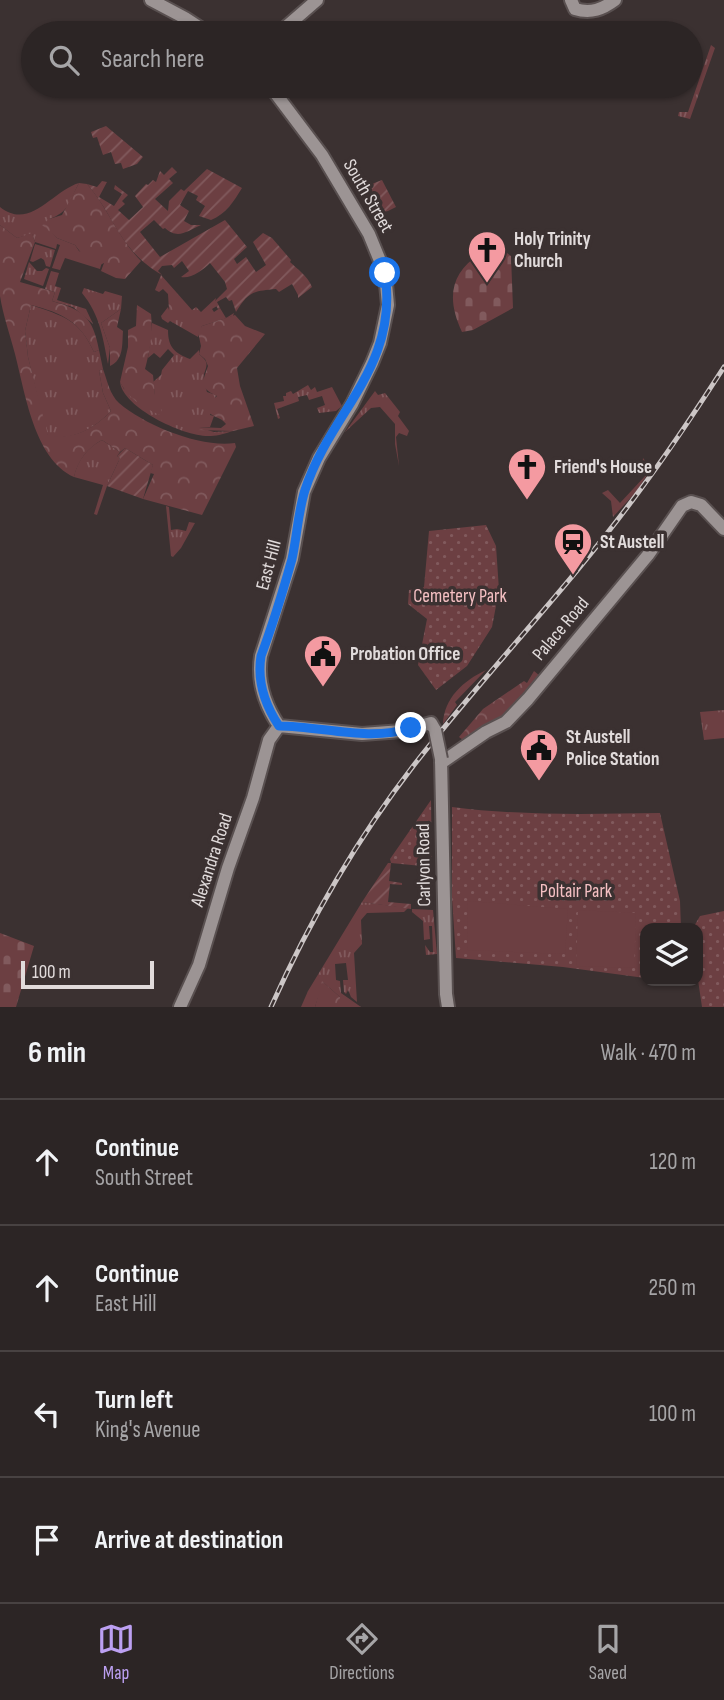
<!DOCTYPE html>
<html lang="en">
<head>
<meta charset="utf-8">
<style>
	:root { --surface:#2c2525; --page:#342d2d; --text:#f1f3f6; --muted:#a6a5a7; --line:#484242; --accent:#bca0f2 }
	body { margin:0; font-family:"Sofia Sans Condensed",sans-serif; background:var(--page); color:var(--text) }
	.controls { position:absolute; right:21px; bottom:21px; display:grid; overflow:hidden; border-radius:14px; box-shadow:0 2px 5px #0004 }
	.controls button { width:63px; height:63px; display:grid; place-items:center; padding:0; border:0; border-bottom:2px solid var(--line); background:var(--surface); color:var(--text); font:35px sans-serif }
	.scale { position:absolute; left:21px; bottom:18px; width:133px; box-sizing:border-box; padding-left:7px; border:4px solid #e1dbdb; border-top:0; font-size:19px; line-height:24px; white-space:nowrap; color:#e1dbdb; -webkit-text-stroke:5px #3b3131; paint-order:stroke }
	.stop { position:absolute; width:21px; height:21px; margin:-16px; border:5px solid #1a73e8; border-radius:50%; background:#fff }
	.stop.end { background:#1a73e8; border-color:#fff; box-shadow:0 2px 7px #0008 }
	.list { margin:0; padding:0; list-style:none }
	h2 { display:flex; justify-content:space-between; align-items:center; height:91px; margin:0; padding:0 28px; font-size:30px }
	h2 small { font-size:23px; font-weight:400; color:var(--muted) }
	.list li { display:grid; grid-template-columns:46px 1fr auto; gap:21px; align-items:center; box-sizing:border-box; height:126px; padding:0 28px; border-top:2px solid var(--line) }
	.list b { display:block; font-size:26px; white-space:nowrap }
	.list p { margin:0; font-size:23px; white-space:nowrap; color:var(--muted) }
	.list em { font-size:23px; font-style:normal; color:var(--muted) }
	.icon { flex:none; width:38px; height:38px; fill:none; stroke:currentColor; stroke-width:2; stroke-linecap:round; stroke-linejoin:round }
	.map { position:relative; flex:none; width:724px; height:1007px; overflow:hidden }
	.search { position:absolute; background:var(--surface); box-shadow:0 2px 5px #0004; left:21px; right:21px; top:21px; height:77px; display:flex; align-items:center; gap:18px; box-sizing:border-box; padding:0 24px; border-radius:38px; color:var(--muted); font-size:26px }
	.sheet { height:595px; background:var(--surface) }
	nav { display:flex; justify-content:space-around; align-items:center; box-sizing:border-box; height:98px; border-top:2px solid var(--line); background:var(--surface); font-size:19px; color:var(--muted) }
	nav a { display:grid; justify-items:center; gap:4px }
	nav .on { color:var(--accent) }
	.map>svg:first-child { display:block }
	.grass { fill:url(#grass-tufts) }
	.forest { fill:url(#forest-crowns) }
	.cemetery { fill:url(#cemetery-stones) }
	.park { fill:url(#park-dots) }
	.garden { fill:url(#garden-furrows) }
	.pitch { fill:#6c3f42 }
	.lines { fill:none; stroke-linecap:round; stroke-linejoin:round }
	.secondary-casing { stroke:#595050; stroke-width:16 }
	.secondary { stroke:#9c9494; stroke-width:12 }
	.rail-casing { stroke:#ccc6c6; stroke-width:5 }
	.rail { stroke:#3b3131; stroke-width:2.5; stroke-dasharray:8; stroke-linecap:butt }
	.secondary-bridge-casing { stroke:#595050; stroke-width:16; stroke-linecap:butt }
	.secondary-bridge { stroke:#9c9494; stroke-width:12 }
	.route { stroke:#1a73e8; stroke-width:9 }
	.labels { text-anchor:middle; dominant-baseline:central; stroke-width:7; stroke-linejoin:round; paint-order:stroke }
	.street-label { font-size:19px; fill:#e1dbdb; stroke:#3b3131 }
	.poi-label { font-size:19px; font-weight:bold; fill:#e1dbdb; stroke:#3b3131; text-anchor:start }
	.park-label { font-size:19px; fill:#f5c0c3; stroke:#3b3131 }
</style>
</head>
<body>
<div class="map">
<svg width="724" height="1007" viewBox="0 0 724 1007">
	<defs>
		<pattern id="grass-tufts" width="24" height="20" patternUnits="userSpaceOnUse" patternTransform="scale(1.75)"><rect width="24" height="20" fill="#6c3f42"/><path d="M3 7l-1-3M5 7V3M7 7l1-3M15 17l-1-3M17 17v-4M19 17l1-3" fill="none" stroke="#815a5d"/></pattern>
		<pattern id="forest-crowns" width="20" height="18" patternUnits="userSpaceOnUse" patternTransform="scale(1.75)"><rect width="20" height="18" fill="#6c3f42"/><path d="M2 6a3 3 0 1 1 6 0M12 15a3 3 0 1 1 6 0" fill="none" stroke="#815a5d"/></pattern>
		<pattern id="cemetery-stones" width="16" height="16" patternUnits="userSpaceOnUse" patternTransform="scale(1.75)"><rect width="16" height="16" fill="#6c3f42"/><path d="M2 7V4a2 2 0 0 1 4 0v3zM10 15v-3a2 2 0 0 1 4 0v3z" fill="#815a5d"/></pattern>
		<pattern id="park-dots" width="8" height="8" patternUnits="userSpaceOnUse" patternTransform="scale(1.75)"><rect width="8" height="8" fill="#6c3f42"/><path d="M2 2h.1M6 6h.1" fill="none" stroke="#815a5d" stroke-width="1.8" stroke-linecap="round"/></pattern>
		<pattern id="garden-furrows" width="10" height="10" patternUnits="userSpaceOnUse" patternTransform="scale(1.75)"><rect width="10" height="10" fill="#6c3f42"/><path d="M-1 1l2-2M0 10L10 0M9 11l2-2" fill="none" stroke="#815a5d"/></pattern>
	</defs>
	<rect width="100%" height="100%" fill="#3b3131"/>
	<!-- grass -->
	<path class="grass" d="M711,45L715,48L690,119L678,116L679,112H688Z
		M79,183C69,201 70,212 49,219L51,232L57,238L75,245L79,251L102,262L100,269L65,258L60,270L52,268L60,245L57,244L56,249L35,242L32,234L17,238L0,225V207C30,231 52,191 79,183Z
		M35,244L55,250L50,267L46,266L44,260L41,258L33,262L30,261Z
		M29,262L37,271H42L46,268L49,269L43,286L24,279Z
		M51,271L59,273L55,286L61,288L57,300L86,309L93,324L73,307L52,301L55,292L45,289Z
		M84,288L103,294L105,291L122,296L121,309L101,323L110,348L108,364C103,338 100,315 82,293Z
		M216,298L215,302L217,306L212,309L214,312L220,308L226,318L234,313L233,316L202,326L198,337L170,321L168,323L162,319L161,316L168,307L169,310H192L196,307L201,312Z
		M31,305C63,316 79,319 94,352L99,350L103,369L99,371L103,393L111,411C95,428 73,441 48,436L45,428L28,357L25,331Z
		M152,323L168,330C168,348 175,353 190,359L199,350V354C208,362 208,363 204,374C203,380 205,386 207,392L216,395L210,415L214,416L210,427H198L214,432L233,431C226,433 218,436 211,436C186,438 123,408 120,382L124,389L155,395L153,382L161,375L162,370L174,355L168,349L160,358L154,353L148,358Z
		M308,385L311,390L315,387L317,392L332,387L342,406L336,411L319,413L317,408L325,405L322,396L309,400L307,395L298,397L299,401L277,409L280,418L278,419L274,403L284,401L283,396H286V393L291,391L293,394Z
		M375,391L378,395L385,393L400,412L398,416L409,431L407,436L399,433L396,437L399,466L395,444V424L380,407L371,408L345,432Z
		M102,440L120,452L117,456L120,458L107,486L97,515L94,514L103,485L74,477C77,461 88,447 102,440Z
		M643,458L651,469L636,492L613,517L611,501L602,493L608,490L620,503L647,474L642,470Z
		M166,506L169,507L171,530L177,529L186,531L189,522L195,523L181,548L173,557L171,556Z
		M724,710V738L704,740L700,712Z
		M362,902L408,908L404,912L367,913L361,920L362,944L354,953L357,1002L351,997L348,990L346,994L344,992L343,980H348L346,963L335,964L336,980L340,981L341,993L361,1007H340V997L323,982L315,1007H301L308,991Z
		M412,909L433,910L437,954L426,955L425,945L430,952H433L432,926H429L430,939L424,940L423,921L412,912Z"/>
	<!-- forest -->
	<path class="forest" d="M79,183L87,184C108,208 118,238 141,261L125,279L116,278L101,271L104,263L98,266L85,258L75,245L57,238L42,225L49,219L62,215Z
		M0,225L17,238L32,233L35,242L20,282L55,292L52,301C83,310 93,317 99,350L94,352C80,321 62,313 31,305L25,331L28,357L48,435C72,441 95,428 111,411L103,393L99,371L103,369C107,380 110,395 119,403C146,426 201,448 235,443L236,447L202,515L143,499L154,474L150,473L153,465L125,448L120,452L102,440C88,447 77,462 74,477C34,459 25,392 15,354C10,335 3,315 0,296C0,273 0,248 0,225Z
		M161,275L192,310L175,314L169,310L168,294L163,289L159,292L155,290Z
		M137,305L151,314C153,333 150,350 145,369L153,375L155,395L164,417C145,408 130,401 120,382L128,347V330L136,326Z
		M121,309L117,327L123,331C122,344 124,360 110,366V348L101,323Z
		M235,315L245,326L265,334L237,368L240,386L254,426L233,431L197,430V427L221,428L226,424C221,417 212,417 207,411L208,404L217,396C199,388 202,383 208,366L205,359L199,354L201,346L198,332L202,326Z
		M486,670L455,702L457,705L443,724C444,698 463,681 486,670Z
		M534,671L540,676L504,716L463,740L459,737L483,709L524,681L527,683Z
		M322,981L340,997V1007H315Z"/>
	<!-- cemetery -->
	<path class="cemetery" d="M494,246L499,247L511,256L513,308L473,330L462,332C443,292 454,265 494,246Z
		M0,933L34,946L16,1007H0Z"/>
	<!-- park -->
	<path class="park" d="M486,525L496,546L499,590L492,627L467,666L436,690L418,665L427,619L408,604L409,590L424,587L429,531Z
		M431,800L432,867L391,863L390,859Z
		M452,807C521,816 591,814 660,813L680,901L681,928H645V978L563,967L456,958L452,898Z
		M724,911V1007H702L698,980V928H693L700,916Z"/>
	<!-- garden -->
	<path class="garden" d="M106,126L143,157L137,164L123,169L121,163L115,164L111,152L103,155L97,137L93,138L91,132Z
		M172,167L177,172L169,179L173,183L155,199L168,211L169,201L181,189L184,191L207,169L242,188C234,201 226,214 211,220L199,216L205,206L196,200L198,196L188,191L180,205L189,211L184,221L191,225H201C187,231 178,240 165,228L163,229L154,220L140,232L160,257L225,220L247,247L234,259L237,264L246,257L256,272L266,265L253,242L263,233L272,238L291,260L290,262C297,269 307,275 312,287L298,298V295L292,284L279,292L276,289C253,291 248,292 236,312L232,300L229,301L226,297L217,302L220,308L218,309L214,302L227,289L225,282L210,263C203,270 191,279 181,277L189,271L182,261L174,268L172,265L162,266L158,271L162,275C119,250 116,218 87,184L97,187L102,181L107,182L99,197L114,206L122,194L114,189L115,185L128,195L122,201L125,204L118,210L129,220L143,207L135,196L146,184L148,185L153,180L156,182L160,171L164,175Z
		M382,180L396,207L388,211L375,214L364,192V187Z
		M125,448L153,465L143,499L107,486L120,458L117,456Z
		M388,863H391L389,881L402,883V885L390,884L388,902L411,904V909L362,902Z"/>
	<!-- pitch -->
	<path class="pitch" d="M468,901L568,909L565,954L467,950Z
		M578,910L636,913L634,968L576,966Z"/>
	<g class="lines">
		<!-- secondary casing -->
		<g class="secondary-casing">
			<path id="secondary" d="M151,0L185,18L208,33
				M571,0L575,9C591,14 603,9 615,0
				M279,33L317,0
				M270,86L322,155L369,234L385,273L388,305L380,343L372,363L352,404L319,458L304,492L292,559L261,656C257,681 265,705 279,726
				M279,726L362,734L402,731L431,723L435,730
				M441,759L446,994L448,1007
				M441,763L486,732L506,722L528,699L648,555L682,506L691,502L701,505L724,529
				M180,1007L199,965L228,868L253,798L269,740L279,726"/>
		</g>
		<!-- secondary -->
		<use href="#secondary" class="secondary"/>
		<!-- rail casing -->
		<g class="rail-casing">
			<path id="rail" d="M271,1007C309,922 357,839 414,765C487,671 570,586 640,490C670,450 697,409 724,367"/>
		</g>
		<!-- rail -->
		<use href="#rail" class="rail"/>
		<!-- secondary-bridge casing -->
		<g class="secondary-bridge-casing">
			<path id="secondary-bridge" d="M435,730L441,759"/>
		</g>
		<!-- secondary-bridge -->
		<use href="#secondary-bridge" class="secondary-bridge"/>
	</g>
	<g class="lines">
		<!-- route -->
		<path class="route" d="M385,273C399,368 331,410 305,490C298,512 297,536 292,559C283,591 273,624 261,656C257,681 265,705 279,726C322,726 368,742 411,728"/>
	</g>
	<!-- icons -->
	<defs>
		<g id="church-pin" transform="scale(2.0125)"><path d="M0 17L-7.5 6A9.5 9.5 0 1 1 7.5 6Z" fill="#f49aa1" stroke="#3b3131"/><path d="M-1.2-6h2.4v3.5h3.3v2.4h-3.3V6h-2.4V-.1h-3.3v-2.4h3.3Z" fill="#111"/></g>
		<g id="station-pin" transform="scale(2.0125)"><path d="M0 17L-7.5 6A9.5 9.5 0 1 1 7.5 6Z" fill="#f49aa1" stroke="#3b3131"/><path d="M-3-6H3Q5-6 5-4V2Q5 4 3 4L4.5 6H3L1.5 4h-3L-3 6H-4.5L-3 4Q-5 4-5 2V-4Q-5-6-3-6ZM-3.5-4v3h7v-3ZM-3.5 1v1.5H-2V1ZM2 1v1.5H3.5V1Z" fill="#111"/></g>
		<g id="civic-pin" transform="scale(2.0125)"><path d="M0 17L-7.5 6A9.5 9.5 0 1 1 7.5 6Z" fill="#f49aa1" stroke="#3b3131"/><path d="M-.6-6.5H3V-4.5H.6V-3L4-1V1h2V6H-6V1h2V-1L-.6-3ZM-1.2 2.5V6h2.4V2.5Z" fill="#111"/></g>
	</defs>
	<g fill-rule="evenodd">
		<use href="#church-pin" x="487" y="250"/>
		<use href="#church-pin" x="527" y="467"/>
		<use href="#station-pin" x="573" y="542"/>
		<use href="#civic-pin" x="323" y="654"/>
		<use href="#civic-pin" x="539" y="748"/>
	</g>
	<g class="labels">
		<!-- street labels -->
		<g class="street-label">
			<text transform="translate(368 196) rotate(60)">South Street</text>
			<text transform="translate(269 565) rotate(-75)">East Hill</text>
			<text transform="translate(561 629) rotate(-50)">Palace Road</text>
			<text transform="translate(212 860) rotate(-72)">Alexandra Road</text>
			<text transform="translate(424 865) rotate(-91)">Carlyon Road</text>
		</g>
		<!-- poi labels -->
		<g class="poi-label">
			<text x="514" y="239">Holy Trinity<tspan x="514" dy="22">Church</tspan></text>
			<text x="554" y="467">Friend's House</text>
			<text x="600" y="542">St Austell</text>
			<text x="350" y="654">Probation Office</text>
			<text x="566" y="737">St Austell<tspan x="566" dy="22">Police Station</tspan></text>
		</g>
		<!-- park labels -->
		<g class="park-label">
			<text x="460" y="596">Cemetery Park</text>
			<text x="576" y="891">Poltair Park</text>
		</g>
	</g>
</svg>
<div class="controls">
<button><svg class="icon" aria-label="layers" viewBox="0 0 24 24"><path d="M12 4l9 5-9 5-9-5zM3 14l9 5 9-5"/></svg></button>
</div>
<div class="scale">100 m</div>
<div class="stop" style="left:385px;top:273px"></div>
<div class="stop end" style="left:411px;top:728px"></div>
<div class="search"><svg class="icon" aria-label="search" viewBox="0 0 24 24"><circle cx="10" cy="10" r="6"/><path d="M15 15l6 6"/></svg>Search here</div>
</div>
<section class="sheet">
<h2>6 min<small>Walk · 470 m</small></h2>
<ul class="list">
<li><svg class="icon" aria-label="ahead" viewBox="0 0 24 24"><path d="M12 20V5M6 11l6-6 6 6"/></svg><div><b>Continue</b><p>South Street</p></div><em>120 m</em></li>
<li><svg class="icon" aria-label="ahead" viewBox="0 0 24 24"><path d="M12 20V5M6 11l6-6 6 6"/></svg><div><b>Continue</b><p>East Hill</p></div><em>250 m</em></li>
<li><svg class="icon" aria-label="left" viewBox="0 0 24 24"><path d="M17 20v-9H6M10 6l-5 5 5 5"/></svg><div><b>Turn left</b><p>King's Avenue</p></div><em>100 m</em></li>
<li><svg class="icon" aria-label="arrive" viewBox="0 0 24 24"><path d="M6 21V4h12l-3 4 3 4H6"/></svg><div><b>Arrive at destination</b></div></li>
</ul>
</section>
<nav>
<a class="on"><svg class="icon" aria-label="map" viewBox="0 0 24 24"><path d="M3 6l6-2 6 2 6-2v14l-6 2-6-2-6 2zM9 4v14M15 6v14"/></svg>Map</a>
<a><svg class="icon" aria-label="directions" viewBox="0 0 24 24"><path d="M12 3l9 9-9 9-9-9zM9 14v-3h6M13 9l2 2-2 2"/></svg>Directions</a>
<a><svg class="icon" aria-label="saved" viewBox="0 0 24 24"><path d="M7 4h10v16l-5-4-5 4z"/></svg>Saved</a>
</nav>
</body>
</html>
